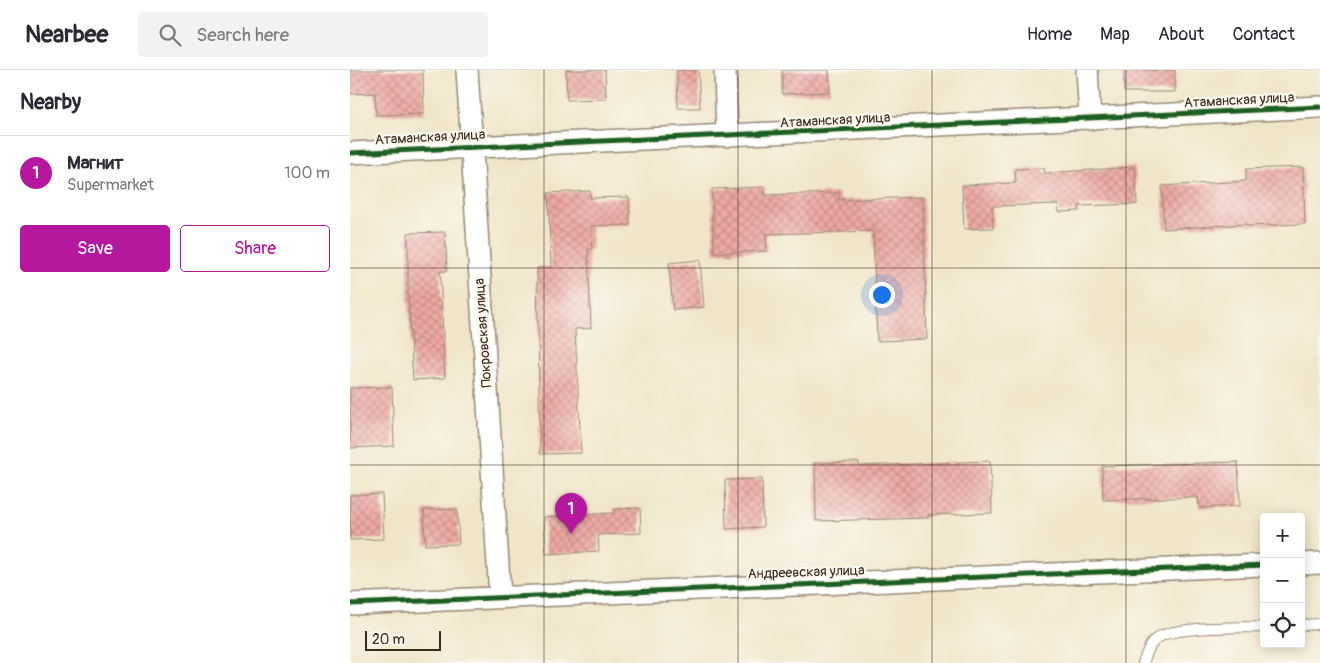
<!DOCTYPE html>
<html lang="en">
<head>
<meta charset="utf-8">
<style>
	:root { --surface:#fff; --page:#f2f2f3; --text:#2b2b33; --muted:#7c7c81; --line:#e1e1e2; --accent:#b5179e }
	body { margin:0; font-family:Pangolin,sans-serif; background:var(--page); color:var(--text) }
	.controls { position:absolute; right:15px; bottom:15px; display:grid; overflow:hidden; border-radius:5px; box-shadow:0 2px 12px #0003 }
	.controls button { width:45px; height:45px; display:grid; place-items:center; padding:0; border:0; border-bottom:1px solid var(--line); background:var(--surface); color:var(--text); font:25px sans-serif }
	.scale { position:absolute; left:15px; bottom:12px; width:76px; box-sizing:border-box; padding-left:5px; border:2px solid #3b2a1e; border-top:0; font-size:14px; line-height:18px; white-space:nowrap; color:#3b2a1e; -webkit-text-stroke:4px #fbf7ec; paint-order:stroke }
	.you { position:absolute; left:531px; top:224px; width:18px; height:18px; margin:-12px; border:4px solid #fff; border-radius:50%; background:#1a73e8; box-shadow:0 0 0 8px #1a73e833 }
	.badge { display:grid; place-items:center; width:32px; height:32px; border-radius:50%; background:var(--accent); color:#fff; font-size:16px; font-weight:700 }
	.pin { position:absolute; translate:-50% -41px; filter:drop-shadow(0 1px 2px #0008) }
	.pin::after { content:''; position:absolute; top:26px; width:18px; height:15px; background:inherit; clip-path:polygon(0 0,100% 0,50% 100%) }
	.list { margin:0; padding:0; list-style:none }
	h2 { display:flex; justify-content:space-between; align-items:center; height:65px; margin:0; padding:0 20px; font-size:21px }
	h2 small { font-size:16px; font-weight:400; color:var(--muted) }
	.list li { display:grid; grid-template-columns:32px 1fr auto; gap:15px; align-items:center; box-sizing:border-box; height:75px; padding:0 20px; border-top:1px solid var(--line) }
	.list b { display:block; font-size:19px; white-space:nowrap }
	.list p { margin:0; font-size:16px; white-space:nowrap; color:var(--muted) }
	.list em { font-size:16px; font-style:normal; color:var(--muted) }
	.actions { display:flex; gap:10px; padding:15px 20px }
	.actions a { flex:1; padding:11px 0; border:1px solid var(--accent); border-radius:5px; text-align:center; font-size:18px; color:var(--accent) }
	.actions .main { background:var(--accent); color:#fff }
	.icon { flex:none; width:28px; height:28px; fill:none; stroke:currentColor; stroke-width:2; stroke-linecap:round; stroke-linejoin:round }
	.map { position:relative; flex:none; width:970px; height:593px; overflow:hidden }
	header { display:flex; align-items:center; gap:30px; box-sizing:border-box; height:70px; padding:0 25px; background:var(--surface); border-bottom:1px solid var(--line) }
	header strong { font-size:24px }
	nav { display:flex; gap:28px; margin-inline-start:auto; font-size:18px }
	.search { width:350px; height:45px; background:var(--page); display:flex; align-items:center; gap:12px; box-sizing:border-box; padding:0 18px; border-radius:5px; color:var(--muted); font-size:19px }
	main { display:flex }
	aside { flex:1; background:var(--surface) }
	.map>svg:first-child { display:block }
	.building { fill:url(#building-cross-hatch) }
	.lines { fill:none; stroke-linecap:round; stroke-linejoin:round }
	.lane-casing { stroke:#968874; stroke-width:12 }
	.street-casing { stroke:#968874; stroke-width:24 }
	.lane { stroke:#fff; stroke-width:10 }
	.street { stroke:#fff; stroke-width:21 }
	.cycleway-casing { stroke:#fbf7ec; stroke-width:8 }
	.cycleway { stroke:#1b5e20; stroke-width:5 }
	.grid { fill:none; stroke:#3b2a1e; stroke-width:1; stroke-opacity:0.55 }
	.labels { text-anchor:middle; dominant-baseline:central; stroke-width:4.5; stroke-linejoin:round; paint-order:stroke }
	.street-label { font-size:14px; fill:#3b2a1e; stroke:#fbf7ec }
</style>
</head>
<body>
<header>
<strong>Nearbee</strong>
<div class="search"><svg class="icon" aria-label="search" viewBox="0 0 24 24"><circle cx="10" cy="10" r="6"/><path d="M15 15l6 6"/></svg>Search here</div>
<nav><a>Home</a><a>Map</a><a>About</a><a>Contact</a></nav>
</header>
<main>
<aside>
<h2>Nearby<small></small></h2>
<ul class="list">
<li><span class="badge">1</span><div><b>Магнит</b><p>Supermarket</p></div><em>100 m</em></li>
</ul>
<div class="actions"><a class="main">Save</a><a>Share</a></div>
</aside>
<div class="map">
<svg width="970" height="593" viewBox="0 0 970 593">
	<defs>
		<pattern id="building-cross-hatch" width="8" height="8" patternUnits="userSpaceOnUse" patternTransform="scale(1.25)"><rect width="8" height="8" fill="#efa9a6"/><path d="M0 0l8 8M0 8l8-8" fill="none" stroke="#c38a87"/></pattern>
	</defs>
	<rect width="100%" height="100%" fill="#fbf7ec"/>
	<filter id="ink" filterUnits="userSpaceOnUse"><feTurbulence type="fractalNoise" baseFrequency=".02" numOctaves="2"/><feDisplacementMap in="SourceGraphic" scale="10" xChannelSelector="R" yChannelSelector="G"/><feConvolveMatrix kernelMatrix="1 2 1 2 8 2 1 2 1" color-interpolation-filters="sRGB"/></filter>
	<filter id="wash" filterUnits="userSpaceOnUse"><feTurbulence type="fractalNoise" baseFrequency=".0096" numOctaves="4" result="noise"/><feDisplacementMap in="SourceGraphic" scale="20" xChannelSelector="R" yChannelSelector="G"/><feGaussianBlur stdDeviation="1.12" result="paint"/><feColorMatrix in="noise" values="0 0 0 0 0 0 0 0 0 0 0 0 0 0 0 0 0 1.4 0 .05"/><feComposite in="paint" operator="in"/></filter>
	<g filter="url(#wash)">
		<rect width="100%" height="100%" fill="#f0e5c9"/>
		<g id="blocks">
			<!-- building -->
			<path class="building" d="M0,0H73L74,44L26,45L25,23L0,24Z
				M216,0H255L256,29L217,30Z
				M327,0H348L350,38H328Z
				M432,0H479L480,22L432,24Z
				M774,0H825V22H774Z
				M785,97L787,134L729,136V141L709,142L708,134L642,136L643,158L614,159L612,115L666,113L665,99L694,98L695,103Z
				M953,97L955,154L897,156V154L814,159L812,116L896,111V99Z
				M415,117V125L489,123V130L573,127L577,269L527,271L523,161L416,164L417,181L364,183L362,119Z
				M240,121V128L279,127L280,155L241,156L242,179H238L241,258L225,259L231,383L190,384L187,198L201,197L198,123Z
				M95,162L97,201H90L95,308L63,310L58,225V163Z
				M350,190L354,237L323,240L319,193Z
				M42,317L44,376L0,378V318Z
				M640,391L642,443L578,445V448L466,451L465,393L509,392V396Z
				M888,392L890,436L849,438L848,427L753,430L752,396Z
				M412,409L413,457L376,459L375,410Z
				M32,424L34,469L0,470V425Z
				M290,438L291,463L248,465L249,481L196,484L194,447L264,443V439Z
				M107,439L109,474L75,475L74,440Z"/>
		</g>
	</g>
	<g filter="url(#ink)">
		<use href="#blocks" fill-opacity="0" stroke="#968874" stroke-width="1"/>
		<g class="lines">
			<!-- lane casing -->
			<g class="lane-casing">
				<path id="lane" d="M951,555L970,554
					M793,593C797,583 799,573 809,567C829,556 889,558 914,557"/>
			</g>
			<!-- street casing -->
			<g class="street-casing">
				<path id="street" d="M117,0L150,526
					M375,0L377,66
					M737,0L740,49
					M0,83L970,37
					M951,494L970,493
					M0,534L914,495"/>
			</g>
			<!-- lane -->
			<use href="#lane" class="lane"/>
			<!-- street -->
			<use href="#street" class="street"/>
			<!-- cycleway casing -->
			<g class="cycleway-casing">
				<path id="cycleway" d="M0,83L970,37
					M0,534L914,495"/>
			</g>
			<!-- cycleway -->
			<use href="#cycleway" class="cycleway"/>
		</g>
	</g>
	<!-- grid -->
	<path class="grid" d="M194,0V593M388,0V593M582,0V593M776,0V593M0,198H970M0,395H970"/>
	<g class="labels">
		<!-- street labels -->
		<g class="street-label">
			<text transform="translate(889 30) rotate(-3)">Атаманская улица</text>
			<text transform="translate(485 50) rotate(-3)">Атаманская улица</text>
			<text transform="translate(80 67) rotate(-3)">Атаманская улица</text>
			<text transform="translate(133 263) rotate(-94)">Покровская улица</text>
			<text transform="translate(456 502) rotate(-2)">Андреевская улица</text>
		</g>
	</g>
</svg>
<div class="controls">
<button>+</button>
<button>−</button>
<button><svg class="icon" aria-label="locate" viewBox="0 0 24 24"><circle cx="12" cy="12" r="6"/><path d="M12 2v4M12 18v4M2 12h4M18 12h4"/></svg></button>
</div>
<div class="scale">20 m</div>
<div class="you"></div>
<div class="pin badge" style="left:221px;top:464px">1</div>
</div>
</main>
</body>
</html>
